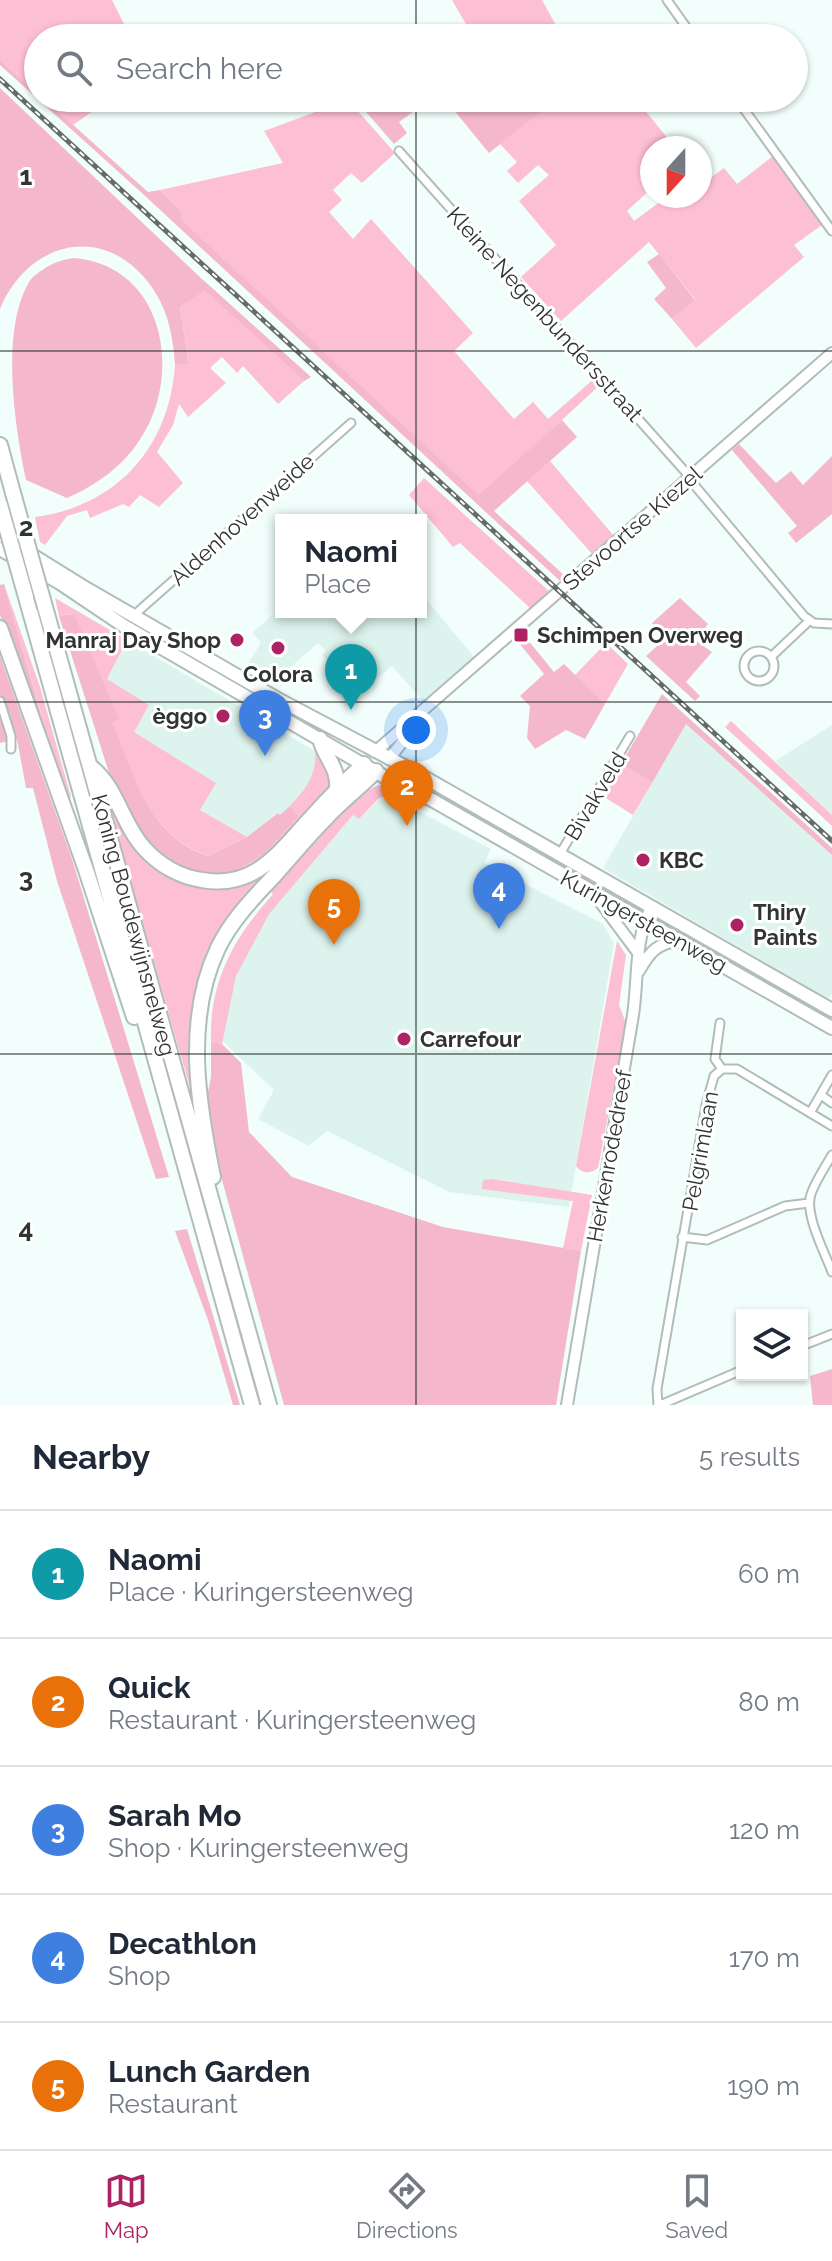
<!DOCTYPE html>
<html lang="en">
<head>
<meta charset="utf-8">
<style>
	:root { --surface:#fff; --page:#f6f6f7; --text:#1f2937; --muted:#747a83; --line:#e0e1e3; --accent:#ac2263 }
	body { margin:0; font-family:Raleway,sans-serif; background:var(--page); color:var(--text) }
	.controls { position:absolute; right:24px; bottom:24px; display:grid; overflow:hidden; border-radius:0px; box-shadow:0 2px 6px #0004 }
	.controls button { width:72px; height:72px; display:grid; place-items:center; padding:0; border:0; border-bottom:2px solid var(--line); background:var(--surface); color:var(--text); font:40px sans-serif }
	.compass { position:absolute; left:640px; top:136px; width:72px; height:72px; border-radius:50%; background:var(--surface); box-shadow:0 2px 6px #0004; rotate:201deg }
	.you { position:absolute; left:416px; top:730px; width:28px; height:28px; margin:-20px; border:6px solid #fff; border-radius:50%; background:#1a73e8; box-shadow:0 0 0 12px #1a73e833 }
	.badge { display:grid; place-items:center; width:52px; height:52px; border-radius:50%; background:var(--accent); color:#fff; font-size:26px; font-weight:700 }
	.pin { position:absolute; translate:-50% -66px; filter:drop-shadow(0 2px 4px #0008) }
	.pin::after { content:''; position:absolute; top:42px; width:28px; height:24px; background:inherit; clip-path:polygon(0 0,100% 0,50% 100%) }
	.popup { position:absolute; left:275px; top:514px; width:152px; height:104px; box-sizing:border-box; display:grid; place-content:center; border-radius:0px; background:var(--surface); filter:drop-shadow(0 2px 6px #0005); font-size:26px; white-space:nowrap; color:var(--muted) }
	.popup b { font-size:30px; color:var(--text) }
	.popup::after { content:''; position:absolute; left:50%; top:100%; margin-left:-16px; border:16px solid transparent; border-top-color:var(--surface) }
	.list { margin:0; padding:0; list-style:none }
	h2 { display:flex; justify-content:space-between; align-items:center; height:104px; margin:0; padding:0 32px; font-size:34px }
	h2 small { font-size:26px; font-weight:400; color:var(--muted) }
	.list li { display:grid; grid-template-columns:52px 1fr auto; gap:24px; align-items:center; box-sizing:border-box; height:128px; padding:0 32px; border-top:2px solid var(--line) }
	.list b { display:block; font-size:30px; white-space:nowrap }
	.list p { margin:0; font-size:26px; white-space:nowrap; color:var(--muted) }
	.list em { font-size:26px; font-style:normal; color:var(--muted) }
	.icon { flex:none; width:44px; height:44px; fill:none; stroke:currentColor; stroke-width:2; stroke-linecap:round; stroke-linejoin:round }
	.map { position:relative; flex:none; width:832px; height:1405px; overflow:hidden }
	.search { position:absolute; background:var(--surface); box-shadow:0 2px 6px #0004; left:24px; right:24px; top:24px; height:88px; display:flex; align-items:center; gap:20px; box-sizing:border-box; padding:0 28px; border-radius:44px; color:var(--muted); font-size:30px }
	.sheet { height:744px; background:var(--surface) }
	nav { display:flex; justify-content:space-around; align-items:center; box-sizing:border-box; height:112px; border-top:2px solid var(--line); background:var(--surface); font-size:22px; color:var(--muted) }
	nav a { display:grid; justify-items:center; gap:4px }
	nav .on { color:var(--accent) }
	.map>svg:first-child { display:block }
	.built { fill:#ddf4ee }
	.green { fill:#fdbfd3 }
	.forest { fill:#f5b7cb }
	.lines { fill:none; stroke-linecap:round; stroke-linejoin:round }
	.minor-casing { stroke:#b1bdba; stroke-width:11 }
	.secondary-casing { stroke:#b1bdba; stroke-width:14 }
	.primary-casing { stroke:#b1bdba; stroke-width:16 }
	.motorway-casing { stroke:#b1bdba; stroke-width:18 }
	.minor { stroke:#fff; stroke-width:7 }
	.secondary { stroke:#fff; stroke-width:10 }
	.primary { stroke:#fff; stroke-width:12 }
	.motorway { stroke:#fff; stroke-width:14 }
	.rail-casing { stroke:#646b69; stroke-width:5 }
	.rail { stroke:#fff; stroke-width:2; stroke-dasharray:6; stroke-linecap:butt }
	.motorway-bridge-casing { stroke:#b1bdba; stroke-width:18; stroke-linecap:butt }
	.motorway-bridge { stroke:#fff; stroke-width:14 }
	.grid { fill:none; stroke:#303533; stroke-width:2; stroke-opacity:0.55 }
	.poi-dot { fill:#ac2263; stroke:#fff; stroke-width:3 }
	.labels { text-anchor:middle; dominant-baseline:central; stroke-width:6; stroke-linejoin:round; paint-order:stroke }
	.street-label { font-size:22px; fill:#303533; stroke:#fff }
	.poi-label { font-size:22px; font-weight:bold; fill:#303533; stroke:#fff; text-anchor:start }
	.grid-label { font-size:26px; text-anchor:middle; font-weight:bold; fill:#303533; stroke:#fff; stroke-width:6; stroke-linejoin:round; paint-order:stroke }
</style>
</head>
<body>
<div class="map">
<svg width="832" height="1405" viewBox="0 0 832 1405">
	<rect width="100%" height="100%" fill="#f1fefb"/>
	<!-- built -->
	<path class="built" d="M421,593L474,657L423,701L392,666L376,679L358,659L340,675L322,655L326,651L318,643L287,670L280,682L249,663L261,642L252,633L281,608V612H421Z
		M127,640L315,751L316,766L312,781L290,806L280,816L277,813L247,837L199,809L216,783L133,732L107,679Z
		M686,724L832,855V993L828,999L603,868Z
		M832,725V815L775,761Z
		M389,796L491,849L484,863L603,924L614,943L569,1207L449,1192L327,1131L309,1146L258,1119L274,1090L218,1037L233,975L265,912L353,815L359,819L379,799Z"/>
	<!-- green -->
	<path class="green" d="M0,0H112L125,26L105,38H38V94L0,60Z
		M452,0H542L563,38H474Z
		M43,98H92L97,108L73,125Z
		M545,98H635L669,140L660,148H652V156L645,163L652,171V188L627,211L634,221L668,196H700V185L724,168L737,184L773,156L822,225L794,245L804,257L696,348L672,319L695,299L649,242L561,321L521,277L556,245L519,201L549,175L538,165L518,183L507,171L517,162L500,144L549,104Z
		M348,100L395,153L362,183L351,173L333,190L342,200L329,212L353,239L371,219L473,333L454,351L514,419L533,402L548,419L596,377L602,383L480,496L179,219L183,213L160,190L283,163L264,131Z
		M205,289L304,381L278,404L243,366L237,373L222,357L210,368L226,383L188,417L179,404L173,425L157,452L183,483L159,507L140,495L129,507L123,504L90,518L87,510L67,516L45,545L40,542L35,517C118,506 170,446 175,364L189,363L180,307Z
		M550,461L613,535L593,555L527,481Z
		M424,478L550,592L531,609L460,543L453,547L409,495Z
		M4,584L40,687L71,797L65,799L37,718L42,716Z
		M55,598L127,640L107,679L149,705L134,732L216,783L200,810L247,837L208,856C148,835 133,775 111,721L118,719L73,614L59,616Z
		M606,643L628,664L605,704L575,675Z
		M731,721L832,815V826L725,727Z
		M315,751L320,754L334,783L321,804L260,861L230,875L264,854L299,816L290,806C306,788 317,776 315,751Z
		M621,764L652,783L633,815L601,795Z
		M382,785L390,789L389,796L379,798L359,819L353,815L269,914L236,976L222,1044L211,1042C209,981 234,938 273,894L269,890C292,864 350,789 382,785Z
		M108,804L130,840L178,878L256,876L258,882C246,896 232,910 222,926C188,984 195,1036 194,1101Z
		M617,941L626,955L619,1005L626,1023L598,1168C590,1174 582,1174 576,1166Z
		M492,1179L592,1195L581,1251L563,1248L573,1201L482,1189L483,1180Z"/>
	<!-- forest -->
	<path class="forest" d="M0,60L38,94V98H43L148,192L160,190L183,213L180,219L479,495L562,420L577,437L494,511L566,577L560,581L143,194L0,65Z
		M0,88L202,279L311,377L304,381L205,290L180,307L189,364H175C173,334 167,306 148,282C101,222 27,243 0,309Z
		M354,98H432L399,122L407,133L394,144Z
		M444,98H545L550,104L489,153Z
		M659,254L695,300L672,319L654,299L666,288L647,262Z
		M74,258C165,266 184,375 139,441C122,467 96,485 67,498L26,480C14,423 0,326 31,279C44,267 57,260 74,258Z
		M739,444L776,483L791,471L803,485L832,456V514L796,543L788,533L797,526L732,450Z
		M4,584L42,717L37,718L0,615V585Z
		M680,598L708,624L695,640L712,652L686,682L700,696L695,701L646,656L666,638L652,623Z
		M74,614L119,719L112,722C134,775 148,836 208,856L247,837L278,813L280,815L290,806L299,816L264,854L230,875L212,876L192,872L174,865L147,846L112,782L59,616Z
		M522,633L554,672L564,664L605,704L585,739L566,730L535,749L527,738L530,706L520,696L544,674L515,638Z
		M0,656L72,859L169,1177L156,1179L57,881L33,788H26L17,739L0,743V720L11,718L9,711L0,713Z
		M662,694L832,848V855L686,724L652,783L621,764Z
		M211,1042L222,1044L241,1063L249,1132L292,1177L443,1227L581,1251L556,1405H284L219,1169L207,1097L211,1077Z
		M187,1229L240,1405H233L208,1320L175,1231Z
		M832,1369V1405H813L810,1376Z"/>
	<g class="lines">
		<!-- minor casing -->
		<g class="minor-casing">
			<path id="minor" d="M667,0L694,38
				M736,98L832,231
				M399,151L690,477L696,487L804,616L814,623L832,624
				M133,616L351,423
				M744 666a15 15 0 1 1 30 0a15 15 0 1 1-30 0Z
				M772,656L809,621
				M0,701L11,736V749
				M560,854L630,736
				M720,1023L715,1059L722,1069
				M821,1095L832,1103
				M810,1113L832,1075
				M832,1155C825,1167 816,1180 811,1194C804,1214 825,1253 832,1272
				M682,1237L707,1240L785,1206L809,1203
				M802,1346L832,1334
				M658,1405L657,1389L706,1105L714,1076L722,1069H737L832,1126
				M660,1405L742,1370"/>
		</g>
		<!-- secondary casing -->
		<g class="secondary-casing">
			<path id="secondary" d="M375,752L832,353
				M389,759L421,718
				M598,895L601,903L639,954
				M639,971C650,951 657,944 679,940
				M567,1405C589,1277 610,1149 632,1021C639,985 633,941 651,908"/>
		</g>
		<!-- primary casing -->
		<g class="primary-casing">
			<path id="primary" d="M0,535L87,589L276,698L408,768L832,1010
				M0,549L60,583L124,626L395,783L432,800L832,1028"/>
		</g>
		<!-- motorway casing -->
		<g class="motorway-casing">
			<path id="motorway" d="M0,445L13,493
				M26,597L252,1405
				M45,607L269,1405
				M0,628L86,870L134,1017
				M320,739C325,758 339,768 337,789
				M91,767C117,787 122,824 144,848C159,865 180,877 202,880C253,889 277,855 308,821C326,801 344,782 364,764
				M213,1177C198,1104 184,1019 218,948C231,921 253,898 274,876C291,857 308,836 327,817C342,801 360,787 376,771"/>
		</g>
		<!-- minor -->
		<use href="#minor" class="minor"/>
		<!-- secondary -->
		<use href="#secondary" class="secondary"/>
		<!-- primary -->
		<use href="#primary" class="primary"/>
		<!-- motorway -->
		<use href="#motorway" class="motorway"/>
		<!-- rail casing -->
		<g class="rail-casing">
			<path id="rail" d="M0,79L832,841"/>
		</g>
		<!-- rail -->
		<use href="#rail" class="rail"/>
		<!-- motorway-bridge casing -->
		<g class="motorway-bridge-casing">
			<path id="motorway-bridge" d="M13,493L45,607
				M0,505L26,597"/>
		</g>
		<!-- motorway-bridge -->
		<use href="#motorway-bridge" class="motorway-bridge"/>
	</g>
	<!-- grid -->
	<path class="grid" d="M416,0V38M416,98V1405M0,351H832M0,702H832M0,1054H832"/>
	<!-- markers -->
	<g class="poi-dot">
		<rect x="513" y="627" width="16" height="16" rx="4"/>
		<circle cx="237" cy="640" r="8"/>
		<circle cx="278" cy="648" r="8"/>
		<circle cx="223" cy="716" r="8"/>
		<circle cx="643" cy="860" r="8"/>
		<circle cx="737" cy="925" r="8"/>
		<circle cx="404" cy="1039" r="8"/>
	</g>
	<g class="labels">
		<!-- street labels -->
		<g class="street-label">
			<text transform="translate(545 314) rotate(48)">Kleine Negenbundersstraat</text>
			<text transform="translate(242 519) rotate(-42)">Aldenhovenweide</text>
			<text transform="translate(632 528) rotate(-41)">Stevoortse Kiezel</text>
			<text transform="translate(595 796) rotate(-59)">Bivakveld</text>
			<text transform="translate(644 921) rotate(29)">Kuringersteenweg</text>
			<text transform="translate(134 925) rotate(75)">Koning Boudewijnsnelweg</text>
			<text transform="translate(700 1151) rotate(-80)">Pelgrimlaan</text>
			<text transform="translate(609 1156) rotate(-80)">Herkenrodedreef</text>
		</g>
		<!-- poi labels -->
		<g class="poi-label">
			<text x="537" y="635">Schimpen Overweg</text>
			<text x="221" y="640" text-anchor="end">Manraj Day Shop</text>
			<text x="278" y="674" text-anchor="middle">Colora</text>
			<text x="207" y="716" text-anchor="end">èggo</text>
			<text x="659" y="860">KBC</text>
			<text x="753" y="912">Thiry<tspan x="753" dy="25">Paints</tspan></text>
			<text x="420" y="1039">Carrefour</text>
		</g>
	</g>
	<g class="grid-label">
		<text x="26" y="185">1</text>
		<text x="26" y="536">2</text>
		<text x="26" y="887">3</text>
		<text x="26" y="1238">4</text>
	</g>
</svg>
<div class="controls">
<button><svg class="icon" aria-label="layers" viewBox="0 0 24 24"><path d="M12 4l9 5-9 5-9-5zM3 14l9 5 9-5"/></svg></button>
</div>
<svg class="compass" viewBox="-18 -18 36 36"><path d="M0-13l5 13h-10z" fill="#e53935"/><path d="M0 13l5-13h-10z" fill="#747a83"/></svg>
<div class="you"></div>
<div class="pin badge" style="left:351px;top:710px;background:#0f9aa8">1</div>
<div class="popup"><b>Naomi</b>Place</div>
<div class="pin badge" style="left:407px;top:826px;background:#e8710a">2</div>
<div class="pin badge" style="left:265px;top:756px;background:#3f7fe0">3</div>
<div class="pin badge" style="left:499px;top:929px;background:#3f7fe0">4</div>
<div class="pin badge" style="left:334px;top:945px;background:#e8710a">5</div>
<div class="search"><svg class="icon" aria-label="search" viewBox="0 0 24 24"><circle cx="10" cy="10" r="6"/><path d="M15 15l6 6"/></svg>Search here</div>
</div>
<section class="sheet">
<h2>Nearby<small>5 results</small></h2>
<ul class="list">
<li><span class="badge" style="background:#0f9aa8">1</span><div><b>Naomi</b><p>Place · Kuringersteenweg</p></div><em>60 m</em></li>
<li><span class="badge" style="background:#e8710a">2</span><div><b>Quick</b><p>Restaurant · Kuringersteenweg</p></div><em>80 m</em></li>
<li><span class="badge" style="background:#3f7fe0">3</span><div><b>Sarah Mo</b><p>Shop · Kuringersteenweg</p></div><em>120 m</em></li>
<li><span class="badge" style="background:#3f7fe0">4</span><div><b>Decathlon</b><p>Shop</p></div><em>170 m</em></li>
<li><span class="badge" style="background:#e8710a">5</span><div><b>Lunch Garden</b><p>Restaurant</p></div><em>190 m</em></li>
</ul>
</section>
<nav>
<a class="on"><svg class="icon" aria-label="map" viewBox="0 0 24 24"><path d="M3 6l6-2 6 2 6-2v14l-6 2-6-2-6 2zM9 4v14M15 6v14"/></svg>Map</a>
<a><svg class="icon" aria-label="directions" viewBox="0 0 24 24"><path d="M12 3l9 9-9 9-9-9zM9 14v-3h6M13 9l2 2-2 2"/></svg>Directions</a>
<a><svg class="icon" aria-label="saved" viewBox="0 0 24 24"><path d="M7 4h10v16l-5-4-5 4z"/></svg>Saved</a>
</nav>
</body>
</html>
